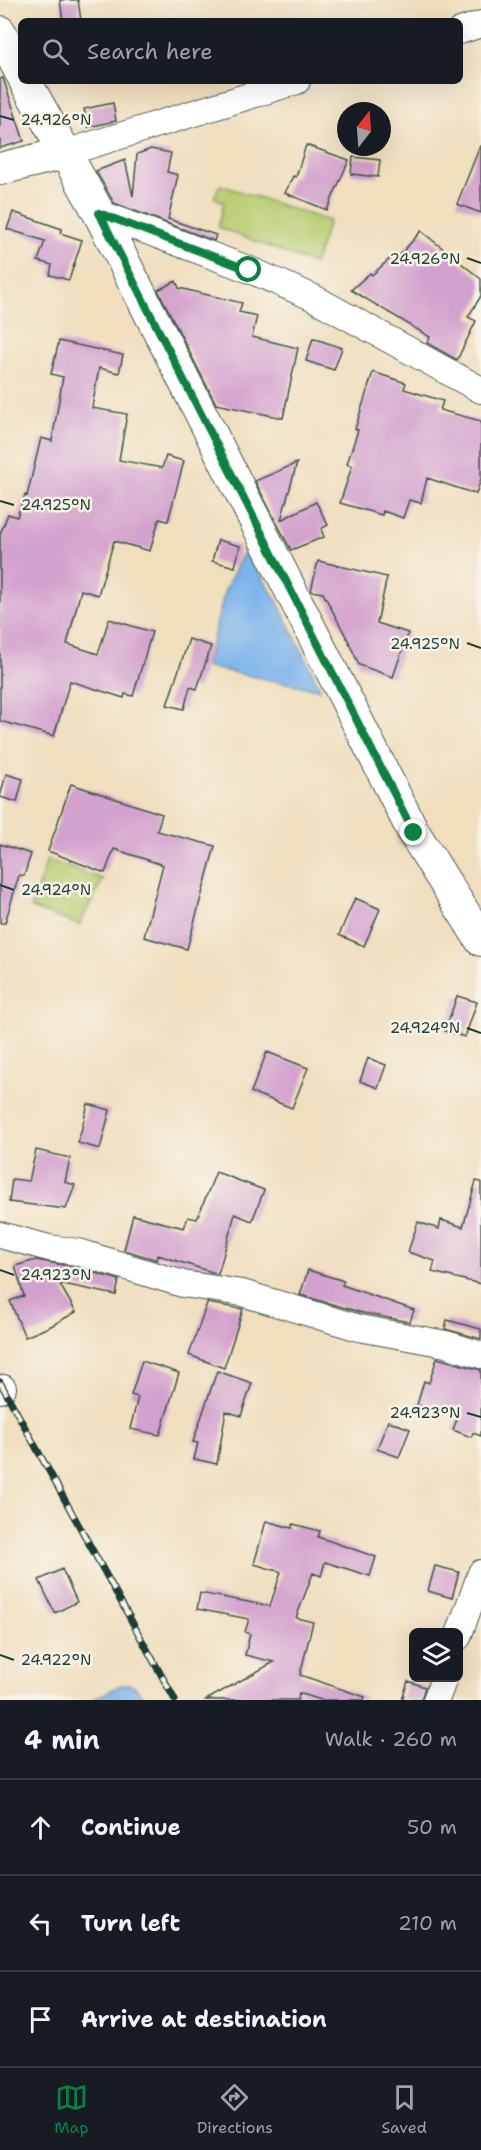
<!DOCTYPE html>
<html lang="en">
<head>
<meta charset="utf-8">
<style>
	:root { --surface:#171b24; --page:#20242c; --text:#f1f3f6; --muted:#9ea1a6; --line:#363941; --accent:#0b8043 }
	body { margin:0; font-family:"Shantell Sans",sans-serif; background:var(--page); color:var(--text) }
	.controls { position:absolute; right:18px; bottom:18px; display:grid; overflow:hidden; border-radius:9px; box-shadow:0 6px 24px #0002 }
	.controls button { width:54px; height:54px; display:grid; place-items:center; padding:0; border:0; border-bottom:2px solid var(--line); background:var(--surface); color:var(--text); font:30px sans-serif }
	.compass { position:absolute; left:337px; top:102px; width:54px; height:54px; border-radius:50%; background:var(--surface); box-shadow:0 6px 24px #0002; rotate:17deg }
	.stop { position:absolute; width:18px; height:18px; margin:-14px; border:4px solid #0b8043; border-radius:50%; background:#fff }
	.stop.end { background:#0b8043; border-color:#fff; box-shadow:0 2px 6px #0008 }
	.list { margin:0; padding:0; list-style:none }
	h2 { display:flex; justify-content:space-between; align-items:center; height:78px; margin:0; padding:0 24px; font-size:26px }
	h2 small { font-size:20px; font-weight:400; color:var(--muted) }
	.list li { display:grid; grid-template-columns:39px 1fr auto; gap:18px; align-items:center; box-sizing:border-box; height:96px; padding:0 24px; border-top:2px solid var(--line) }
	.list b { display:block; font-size:22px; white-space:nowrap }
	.list em { font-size:20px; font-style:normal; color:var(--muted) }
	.icon { flex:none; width:33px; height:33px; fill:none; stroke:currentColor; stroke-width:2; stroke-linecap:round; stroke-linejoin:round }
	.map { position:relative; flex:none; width:481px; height:1700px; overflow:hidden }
	.search { position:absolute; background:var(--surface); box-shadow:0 6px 24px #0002; left:18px; right:18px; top:18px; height:66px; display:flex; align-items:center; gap:15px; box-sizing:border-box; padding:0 21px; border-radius:9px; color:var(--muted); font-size:22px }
	.sheet { height:366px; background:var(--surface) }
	nav { display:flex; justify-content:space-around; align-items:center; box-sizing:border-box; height:84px; border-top:2px solid var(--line); background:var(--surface); font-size:16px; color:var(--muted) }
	nav a { display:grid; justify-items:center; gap:3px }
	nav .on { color:var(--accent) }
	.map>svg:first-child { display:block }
	.green { fill:#b8ce72; stroke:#6c8653; stroke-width:1.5 }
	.water { fill:#7bb3eb; stroke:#4d7890; stroke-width:1.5 }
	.building { fill:#d3a1ce }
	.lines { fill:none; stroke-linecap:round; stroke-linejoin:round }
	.minor-casing { stroke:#3e5549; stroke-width:28 }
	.major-casing { stroke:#3e5549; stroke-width:34 }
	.minor { stroke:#fff; stroke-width:26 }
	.major { stroke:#fff; stroke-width:32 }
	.rail-casing { stroke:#1f3d34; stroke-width:7 }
	.rail { stroke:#f7f3e8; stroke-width:4.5; stroke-dasharray:14; stroke-linecap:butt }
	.route { stroke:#0b8043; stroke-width:8 }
	.ticks { fill:none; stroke:#1f3d34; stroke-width:2 }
	.ticks-label { font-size:15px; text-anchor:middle; fill:#1f3d34; stroke:#f7f3e8; stroke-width:5; stroke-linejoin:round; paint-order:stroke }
</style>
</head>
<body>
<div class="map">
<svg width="481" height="1700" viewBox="0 0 481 1700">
	<rect width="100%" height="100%" fill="#f7f3e8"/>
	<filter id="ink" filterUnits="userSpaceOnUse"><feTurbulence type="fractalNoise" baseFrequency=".0167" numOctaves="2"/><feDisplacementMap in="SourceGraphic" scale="12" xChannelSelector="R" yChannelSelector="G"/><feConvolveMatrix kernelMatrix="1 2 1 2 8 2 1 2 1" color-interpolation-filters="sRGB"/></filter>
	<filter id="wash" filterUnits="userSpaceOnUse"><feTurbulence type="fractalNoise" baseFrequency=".008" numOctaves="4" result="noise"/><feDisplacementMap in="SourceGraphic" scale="24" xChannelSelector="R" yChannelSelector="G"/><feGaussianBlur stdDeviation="1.35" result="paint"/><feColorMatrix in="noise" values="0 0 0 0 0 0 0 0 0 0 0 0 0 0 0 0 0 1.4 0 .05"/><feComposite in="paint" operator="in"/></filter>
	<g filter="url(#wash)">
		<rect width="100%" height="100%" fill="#f0debe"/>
		<!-- green -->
		<path class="green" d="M220,185L329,221L314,264L218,227L224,203L214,197Z
			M47,860L103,879L79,925L31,908Z"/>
		<!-- water -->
		<path class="water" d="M245,550L277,601L321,690L206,667L225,590Z
			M128,1684L135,1687L146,1700H92L119,1686Z"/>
		<g id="blocks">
			<!-- building -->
			<path class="building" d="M60,0H78L81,21H63Z
				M3,78L24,141L0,148V79Z
				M113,103L116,121L88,127L84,109Z
				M306,145L349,160L327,210L285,193L293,176L296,177Z
				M480,146H481V213L457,204Z
				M151,149L171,153L167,172L178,175L168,219L216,235L214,241L114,203L96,171L125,160L133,196L137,154Z
				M353,157L380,160L378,177L351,174Z
				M13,212L62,229L60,233L82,240L69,280L50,275L52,265L38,261L45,241L7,229Z
				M421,231L481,279V296L468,317L476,321L457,360L427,343L430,337L351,290L370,273L372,275L395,254L399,256Z
				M176,281L179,288L242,303L239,312L257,316L252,337L298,348L283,418L216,404L158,290Z
				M313,338L342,348L334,370L306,361Z
				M59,341L123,355L119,373L99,368L92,408L127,414L119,460L162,468L166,456L184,461L168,521L159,519L150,551L114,541L98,595L81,590L67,644L98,654L109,619L152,632L133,696L125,694L124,698L70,681L54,736L0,721V534L8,514L17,517L25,495L27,496L41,438L52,441L63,377L51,374Z
				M373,372L406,383L404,389L443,401L440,410L481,421V479L476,494L427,478L421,503L409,500L403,518L383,511L382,515L340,503L352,466L347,464L358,430L355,429Z
				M297,463L281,520L316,502L328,525L321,529L324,537L291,550L255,481Z
				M218,540L240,546L235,567L212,561Z
				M318,561L387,577L377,623L408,633L393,677L359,665L348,640L323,593L311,591Z
				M189,639L211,646L197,689L190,687L184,709L167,705Z
				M6,774L23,779L17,802L0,797Z
				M71,784L162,814L157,831L215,846L187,949L144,937L163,865L114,849L105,873L48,851Z
				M0,844L31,854L24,876L19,875L5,923H0Z
				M355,898L380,909L364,946L339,935Z
				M457,996L477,1002L465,1037L445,1031Z
				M267,1052L308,1068L292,1108L251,1092Z
				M368,1058L386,1065L378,1088L360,1081Z
				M88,1104L110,1110L100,1149L78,1143Z
				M36,1150L70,1158L65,1182L75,1185L66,1209L9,1202L12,1179L29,1181Z
				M216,1172L264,1190L252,1221L235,1214L218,1274L158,1255L157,1260L124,1250L133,1215L184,1228L188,1217L197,1219Z
				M476,1181L481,1182V1284L432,1272L435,1261L408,1252L418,1222L439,1229L441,1220L463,1227Z
				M36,1260L75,1267L119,1280L116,1295L59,1283L76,1312L49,1327L25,1337L10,1301L24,1296L15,1266Z
				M308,1270L344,1281L342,1285L414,1310L410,1322L363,1313L300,1295Z
				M207,1303L243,1309L224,1368L189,1355Z
				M447,1320L481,1329V1339L445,1329Z
				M437,1358L481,1370V1436L473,1433L471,1437L453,1430L458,1416L417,1405L424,1381L429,1383Z
				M142,1361L179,1373L160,1435L130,1429L138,1397L131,1395Z
				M217,1371L252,1383L241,1416L226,1411L217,1464L194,1459L198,1443L193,1442Z
				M388,1421L410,1429L399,1457L377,1449Z
				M266,1521L292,1528L293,1524L320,1531L318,1537L376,1557L370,1576L325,1562L321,1576L313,1573L296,1618L313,1622L300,1675L365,1697L364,1700H321L299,1693L298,1700H206L274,1662L245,1655L250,1634L245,1632L249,1619L197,1609L200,1593L270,1606L281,1572L254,1564Z
				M435,1566L459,1572L452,1598L428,1591Z
				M62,1569L77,1602L55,1613L39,1580Z
				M408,1681L425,1687L421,1700H402Z"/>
		</g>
	</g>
	<g filter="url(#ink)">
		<use href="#blocks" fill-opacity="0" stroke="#3e5549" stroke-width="1.5"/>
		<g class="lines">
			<!-- minor casing -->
			<g class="minor-casing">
				<path id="minor" d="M460,31L481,24
					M65,153L297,81
					M99,213L250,270L312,297L481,390
					M0,1235L49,1248L78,1252L183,1284L242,1293L359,1328L446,1344L481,1355
					M0,1390L3,1388
					M458,1637L481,1573
					M436,1700L444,1678"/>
			</g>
			<!-- major casing -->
			<g class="major-casing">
				<path id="major" d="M0,32L21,73
					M25,81L99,213L414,833L481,940
					M0,169L65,153"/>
			</g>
			<!-- minor -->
			<use href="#minor" class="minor"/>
			<!-- major -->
			<use href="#major" class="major"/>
			<!-- rail casing -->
			<g class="rail-casing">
				<path id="rail" d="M0,1382L175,1700"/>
			</g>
			<!-- rail -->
			<use href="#rail" class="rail"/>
		</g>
	</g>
	<g class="lines" filter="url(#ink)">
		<!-- route -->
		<path class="route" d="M249,270L99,213L414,833"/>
	</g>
	<!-- ticks -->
	<path class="ticks" d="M0,116L14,120M467,258L481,263M0,501L14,505M467,643L481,648M0,885L14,890M467,1028L481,1033M0,1270L14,1275M467,1413L481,1417M0,1655L14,1660"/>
	<g class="ticks-label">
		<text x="56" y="125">24.926°N</text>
		<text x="425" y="264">24.926°N</text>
		<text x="56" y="510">24.925°N</text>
		<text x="425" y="649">24.925°N</text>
		<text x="56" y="895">24.924°N</text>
		<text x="425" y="1033">24.924°N</text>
		<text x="56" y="1280">24.923°N</text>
		<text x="425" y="1418">24.923°N</text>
		<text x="56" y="1665">24.922°N</text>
	</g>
</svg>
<div class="controls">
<button><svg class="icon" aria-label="layers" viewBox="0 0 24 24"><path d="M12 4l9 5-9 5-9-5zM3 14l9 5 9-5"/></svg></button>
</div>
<svg class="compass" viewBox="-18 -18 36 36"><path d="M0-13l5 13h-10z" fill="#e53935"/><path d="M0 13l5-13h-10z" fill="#9ea1a6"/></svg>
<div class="stop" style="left:249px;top:270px"></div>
<div class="stop end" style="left:414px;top:833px"></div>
<div class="search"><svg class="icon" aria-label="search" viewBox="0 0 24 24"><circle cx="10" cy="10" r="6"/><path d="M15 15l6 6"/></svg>Search here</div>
</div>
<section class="sheet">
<h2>4 min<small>Walk · 260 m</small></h2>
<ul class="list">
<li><svg class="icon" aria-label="ahead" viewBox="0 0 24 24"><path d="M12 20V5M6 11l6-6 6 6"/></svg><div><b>Continue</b></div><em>50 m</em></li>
<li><svg class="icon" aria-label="left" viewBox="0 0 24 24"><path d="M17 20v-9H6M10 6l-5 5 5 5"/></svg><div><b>Turn left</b></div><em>210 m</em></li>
<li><svg class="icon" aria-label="arrive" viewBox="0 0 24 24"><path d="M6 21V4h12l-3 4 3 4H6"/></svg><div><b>Arrive at destination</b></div></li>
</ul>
</section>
<nav>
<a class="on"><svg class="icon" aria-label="map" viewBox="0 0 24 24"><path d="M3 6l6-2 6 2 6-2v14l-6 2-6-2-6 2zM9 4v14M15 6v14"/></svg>Map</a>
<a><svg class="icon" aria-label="directions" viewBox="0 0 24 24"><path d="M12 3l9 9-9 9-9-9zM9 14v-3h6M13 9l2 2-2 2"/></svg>Directions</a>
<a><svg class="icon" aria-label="saved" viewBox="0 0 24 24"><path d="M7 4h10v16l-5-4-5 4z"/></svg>Saved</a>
</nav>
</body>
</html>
